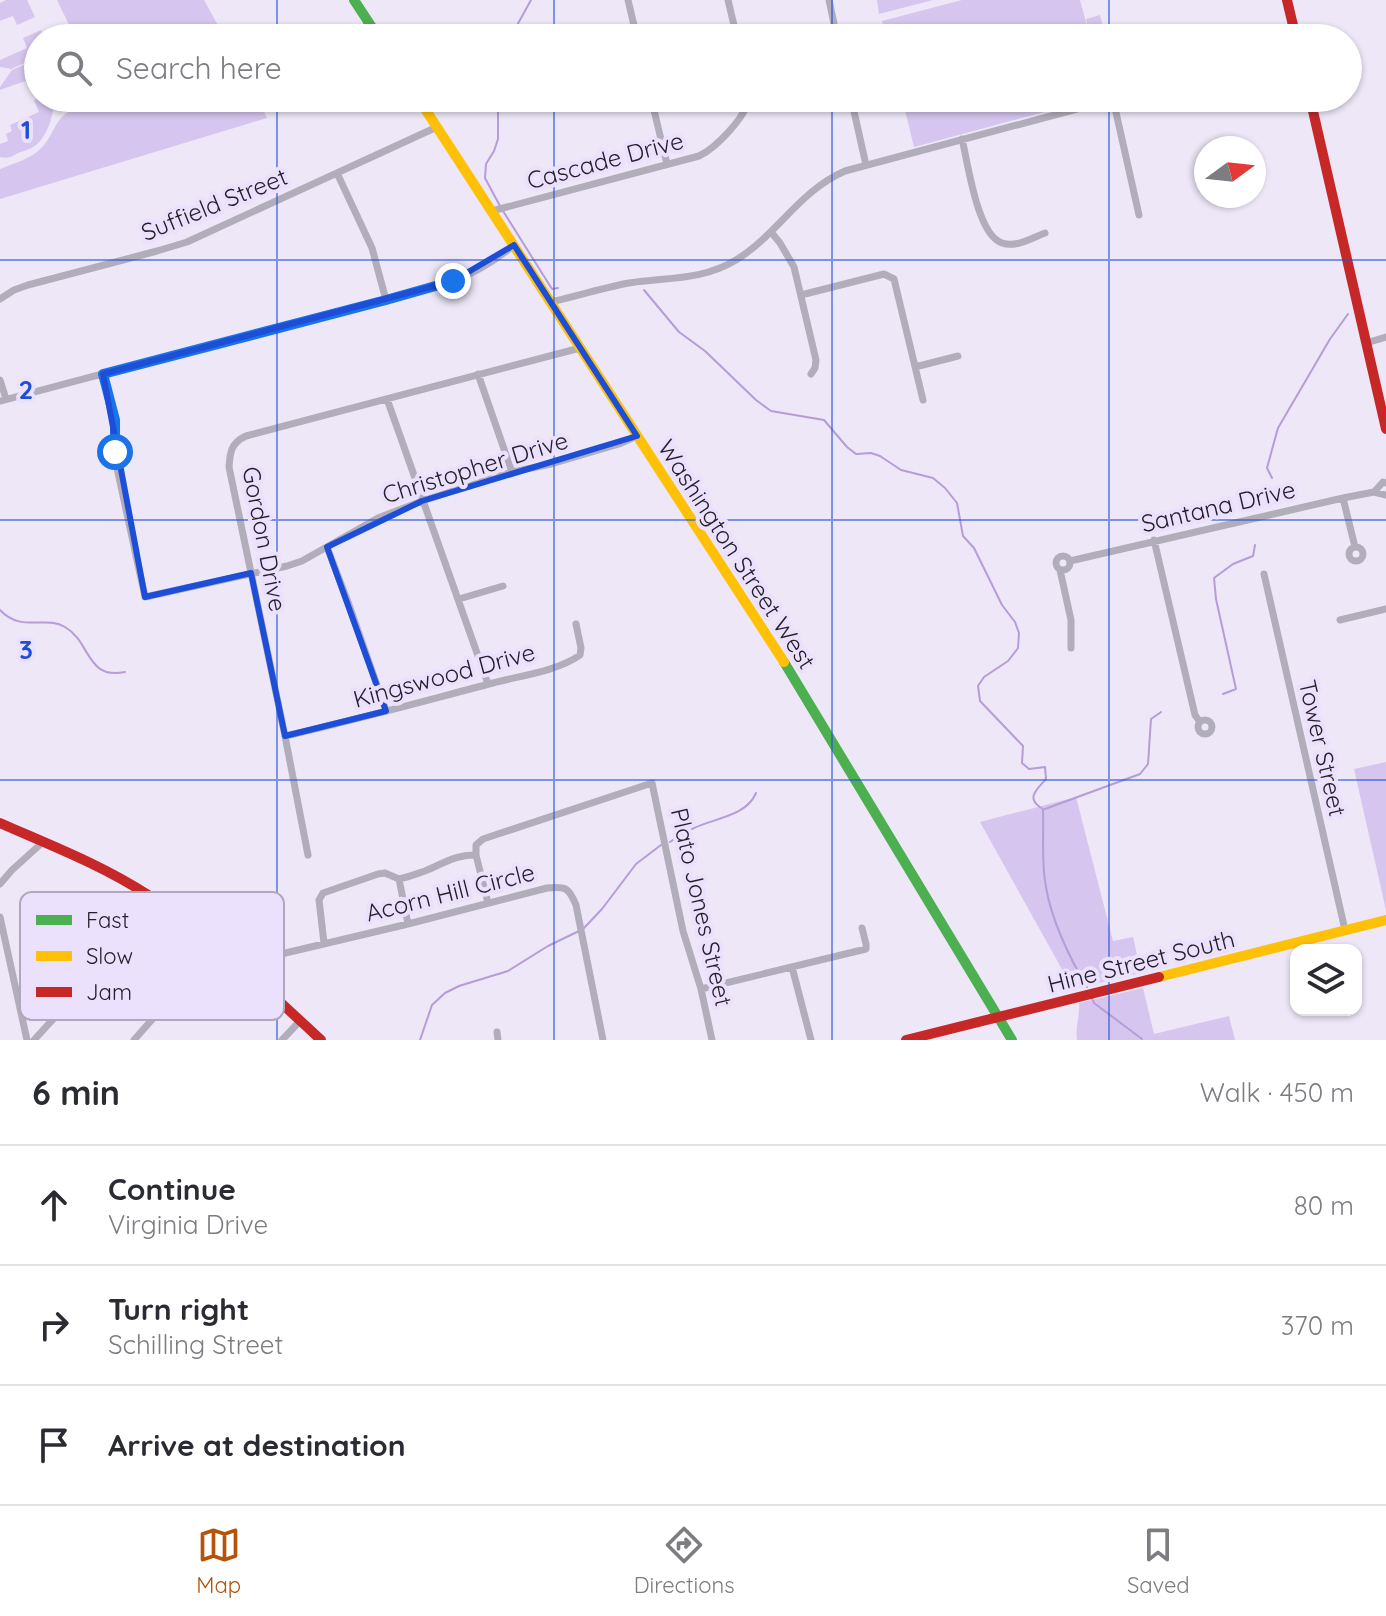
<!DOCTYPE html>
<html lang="en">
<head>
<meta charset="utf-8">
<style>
	:root { --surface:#fff; --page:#f2f2f3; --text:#2b2b33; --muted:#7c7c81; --line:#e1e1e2; --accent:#b45309 }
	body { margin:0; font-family:Quicksand,sans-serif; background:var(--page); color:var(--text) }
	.controls { position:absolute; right:24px; bottom:24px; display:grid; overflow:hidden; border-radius:16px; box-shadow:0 2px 6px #0004 }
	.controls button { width:72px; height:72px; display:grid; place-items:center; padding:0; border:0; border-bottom:2px solid var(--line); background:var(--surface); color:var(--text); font:40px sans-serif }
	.compass { position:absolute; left:1194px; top:136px; width:72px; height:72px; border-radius:50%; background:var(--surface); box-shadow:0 2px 6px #0004; rotate:75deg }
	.stop { position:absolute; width:24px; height:24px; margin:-18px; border:6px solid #1a73e8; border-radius:50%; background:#fff }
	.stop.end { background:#1a73e8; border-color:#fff; box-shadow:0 2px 8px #0008 }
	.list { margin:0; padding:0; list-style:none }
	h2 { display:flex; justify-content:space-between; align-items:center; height:104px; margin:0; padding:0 32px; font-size:34px }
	h2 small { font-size:26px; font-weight:400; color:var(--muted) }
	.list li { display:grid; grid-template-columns:52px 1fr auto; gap:24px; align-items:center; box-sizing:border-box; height:120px; padding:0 32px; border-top:2px solid var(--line) }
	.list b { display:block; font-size:30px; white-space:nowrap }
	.list p { margin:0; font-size:26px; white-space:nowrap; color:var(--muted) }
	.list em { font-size:26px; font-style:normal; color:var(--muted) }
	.icon { flex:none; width:44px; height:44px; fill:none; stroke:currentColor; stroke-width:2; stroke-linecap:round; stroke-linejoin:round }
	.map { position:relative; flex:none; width:1386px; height:1040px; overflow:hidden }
	.search { position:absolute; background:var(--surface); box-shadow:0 2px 6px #0004; left:24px; right:24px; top:24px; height:88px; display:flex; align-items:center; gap:20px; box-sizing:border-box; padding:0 28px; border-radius:44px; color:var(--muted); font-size:30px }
	.sheet { height:464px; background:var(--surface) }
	nav { display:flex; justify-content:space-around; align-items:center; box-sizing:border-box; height:112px; border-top:2px solid var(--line); background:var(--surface); font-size:22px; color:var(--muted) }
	nav a { display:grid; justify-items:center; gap:4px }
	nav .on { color:var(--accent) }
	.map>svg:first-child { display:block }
	.green { fill:#d6c5ee }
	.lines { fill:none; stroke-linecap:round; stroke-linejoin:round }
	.stream { stroke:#b69cd8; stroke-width:2 }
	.street { stroke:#b2adbb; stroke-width:7 }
	.fast { stroke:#4caf50; stroke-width:10 }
	.slow { stroke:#ffc107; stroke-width:10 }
	.jam { stroke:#c62828; stroke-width:10 }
	.route { stroke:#1a73e8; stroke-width:10 }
	.marked { fill:none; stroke:#1d4ed8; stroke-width:6; stroke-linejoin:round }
	.grid { fill:none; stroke:#1d4ed8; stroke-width:2; stroke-opacity:0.55 }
	.labels { text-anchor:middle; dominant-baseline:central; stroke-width:8; stroke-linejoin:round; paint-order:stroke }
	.street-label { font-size:24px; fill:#231f29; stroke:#ece1fd }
	.key { fill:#ece1fd; stroke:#b0a7bd; stroke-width:2 }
	.key-label { font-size:22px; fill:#231f29 }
	.grid-label { font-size:26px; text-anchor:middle; font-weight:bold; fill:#1d4ed8; stroke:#ece1fd; stroke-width:8; stroke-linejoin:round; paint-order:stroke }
</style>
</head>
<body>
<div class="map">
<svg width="1386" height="1040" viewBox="0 0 1386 1040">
	<rect width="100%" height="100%" fill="#ede7f7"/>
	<!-- green -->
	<path class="green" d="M6,0H27L35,17L17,25L13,16L0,21V3Z
		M57,0H204L225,38H67L66,33L71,31V29Z
		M877,0H933L879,14Z
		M962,0H1080L1090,37L1086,19L1100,15L1106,38H886L882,21Z
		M41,30L44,38H38V57L11,69L0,67V60L27,48L23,38Z
		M38,59V96L35,97L28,80L0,90V87L12,70Z
		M39,98H53C56,111 47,137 36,145C31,149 24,151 18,153C11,157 8,159 0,157V144L8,141L6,134L12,131L10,125L39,112L34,100Z
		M85,98H257L267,118L0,199V169C15,163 34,158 44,145C51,137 54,126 61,118C69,110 79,107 85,98Z
		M902,98H1096L914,147Z
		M1386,762V910L1354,769Z
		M1076,797L1113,941L1133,937L1141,973L1073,989L980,822Z
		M1143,988L1154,1034L1229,1016L1235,1040H1077C1075,1028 1080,1016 1079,1003Z"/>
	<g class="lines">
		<!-- stream -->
		<path class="stream" d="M510,38L531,0
			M498,98V139L494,151L486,164L485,178L500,206
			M503,211L552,289L558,288
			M644,290L679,332L705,351L756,400L771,411L824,420L847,447L856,454L871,453L880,456L901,470L933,478L945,488L957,503L963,536L974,548L1002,605L1015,622L1019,633L1018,648L1008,661L984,677L978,686L980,701L1023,746L1022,763L1029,769L1045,767L1046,779C1036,790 1025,799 1043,809
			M1272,478L1267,468L1278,428L1330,339L1348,314
			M0,610C21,633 46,615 65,627C91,642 86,680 125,672
			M1223,694L1236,689L1216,599L1214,578L1233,564L1253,556L1255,545
			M1045,809L1140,774L1148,764L1151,719L1161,712
			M1043,810C1044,835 1041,862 1046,887C1051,919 1070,959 1087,987
			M670,842C677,837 685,833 692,829C713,818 746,817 756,793
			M584,928L602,909L636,864L661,845
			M1092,998L1094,1003L1142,1039
			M420,1040L432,1005L445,993L459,986L508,971L548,946L579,931"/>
		<!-- street -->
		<path class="street" d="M628,0L637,38
			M728,0L737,38
			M829,0L837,38
			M341,38L367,26L366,20
			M651,98L667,164
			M851,98L866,165
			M1113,99L1139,215
			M962,139C968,163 977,235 1002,243C1016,248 1032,238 1045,233
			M337,173L372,248L386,300
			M492,211L699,156C716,148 746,117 749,98
			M771,232L780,243L794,267L816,360L815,368L811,374
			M801,295L884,274L894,279L923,400
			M0,299L14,290L28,285L157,251L187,242L437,127
			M551,302C577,296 602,288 629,283C667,277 701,281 736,260C777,235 799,191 845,171L1118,98
			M1366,343L1386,337
			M915,367L958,356
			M103,374L115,420L117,468L145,597L287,566L302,561L378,518L422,501L512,472L551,464L619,444L637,436
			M478,374L512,472
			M0,380L6,399
			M387,399L488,684
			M0,401L453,281C475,273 496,260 514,245
			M1374,492L1383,482L1386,483
			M1343,498L1355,547
			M1154,540L1195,715L1200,722
			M1349 554a7 7 0 1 1 14 0a7 7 0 1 1-14 0Z
			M327,547L348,602L386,711
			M1056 563a7 7 0 1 1 14 0a7 7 0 1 1-14 0Z
			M1070,561L1343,498L1374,492L1386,495
			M1060,570L1071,620V648
			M1264,574L1345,930
			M459,599L503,586
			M1340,620L1386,609
			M1198 727a7 7 0 1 1 14 0a7 7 0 1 1-14 0Z
			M285,736C355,720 424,701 493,683C519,676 558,671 580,655L581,648L576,624
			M308,855L285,736L229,467C230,452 231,443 246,436L580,348
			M399,879L408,924
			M0,884L12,870L43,842
			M488,903L476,855V845L483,839L652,783L683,931L701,989L712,1040
			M0,917L27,1040
			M324,943L319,900L323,893L378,874L385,873L399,879C408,877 416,874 425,871C442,864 457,854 476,855
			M238,966L256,960L408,924L547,888C566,886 569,888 576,905L603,1040
			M792,967L811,1040
			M701,989L866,949V944L862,928
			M497,1032L498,1040
			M34,1040L88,981L157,901
			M134,1040L216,947
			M282,1040L300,1021"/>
		<!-- fast -->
		<path class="fast" d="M354,0L379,38
			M784,662L1012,1040"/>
		<!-- slow -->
		<path class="slow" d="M418,98L784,662
			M1159,977L1386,920"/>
		<!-- jam -->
		<path class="jam" d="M1287,0L1296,38
			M1310,98L1386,429
			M0,823C50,845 102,865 148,895C211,936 266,989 321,1040
			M906,1040L1159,977"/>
	</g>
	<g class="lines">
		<!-- route -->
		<path class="route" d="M115,452V420L103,374L386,300L453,281"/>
	</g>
	<!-- marked area -->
	<path class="marked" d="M514,245L637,436L422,501L327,547L386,711L285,736L251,573L145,597L103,374L453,281Z"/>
	<!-- grid -->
	<path class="grid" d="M277,0V38M554,0V38M832,0V38M1109,0V38M277,98V1040M554,98V1040M832,98V1040M1109,98V1040M0,260H1386M0,520H1386M0,780H1386"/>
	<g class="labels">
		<!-- street labels -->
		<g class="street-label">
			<text transform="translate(605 160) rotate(-15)">Cascade Drive</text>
			<text transform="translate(214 204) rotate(-22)">Suffield Street</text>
			<text transform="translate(475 467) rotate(-17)">Christopher Drive</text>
			<text transform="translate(1218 506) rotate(-13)">Santana Drive</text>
			<text transform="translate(265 539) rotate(79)">Gordon Drive</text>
			<text transform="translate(737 554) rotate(57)">Washington Street West</text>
			<text transform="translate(444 675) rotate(-15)">Kingswood Drive</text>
			<text transform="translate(1323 748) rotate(77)">Tower Street</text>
			<text transform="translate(450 892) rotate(-14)">Acorn Hill Circle</text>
			<text transform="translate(702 907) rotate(77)">Plato Jones Street</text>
			<text transform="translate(1141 961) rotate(-14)">Hine Street South</text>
		</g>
	</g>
	<!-- legend -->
	<rect x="20" y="892" width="264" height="128" rx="12" class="key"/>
	<rect x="36" y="915" width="36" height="10" fill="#4caf50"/>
	<rect x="36" y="951" width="36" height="10" fill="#ffc107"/>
	<rect x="36" y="987" width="36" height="10" fill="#c62828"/>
	<g class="key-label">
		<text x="86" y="928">Fast</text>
		<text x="86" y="964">Slow</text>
		<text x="86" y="1000">Jam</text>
	</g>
	<g class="grid-label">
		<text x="26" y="139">1</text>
		<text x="26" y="399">2</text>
		<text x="26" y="659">3</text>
	</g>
</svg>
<div class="controls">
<button><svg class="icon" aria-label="layers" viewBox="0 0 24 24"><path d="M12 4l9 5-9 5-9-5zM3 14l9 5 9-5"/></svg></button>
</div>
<svg class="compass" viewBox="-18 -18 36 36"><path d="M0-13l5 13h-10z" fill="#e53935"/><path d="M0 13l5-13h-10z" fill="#7c7c81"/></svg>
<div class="stop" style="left:115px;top:452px"></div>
<div class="stop end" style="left:453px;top:281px"></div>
<div class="search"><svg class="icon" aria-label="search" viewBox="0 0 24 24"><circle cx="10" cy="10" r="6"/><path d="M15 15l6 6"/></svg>Search here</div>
</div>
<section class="sheet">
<h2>6 min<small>Walk · 450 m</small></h2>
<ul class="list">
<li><svg class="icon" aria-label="ahead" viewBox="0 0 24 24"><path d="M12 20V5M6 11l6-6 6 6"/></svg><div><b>Continue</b><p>Virginia Drive</p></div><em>80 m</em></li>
<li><svg class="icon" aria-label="right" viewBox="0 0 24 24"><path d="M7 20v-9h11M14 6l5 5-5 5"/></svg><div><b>Turn right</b><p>Schilling Street</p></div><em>370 m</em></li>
<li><svg class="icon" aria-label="arrive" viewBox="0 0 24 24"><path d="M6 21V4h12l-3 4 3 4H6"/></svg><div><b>Arrive at destination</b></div></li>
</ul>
</section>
<nav>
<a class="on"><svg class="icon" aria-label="map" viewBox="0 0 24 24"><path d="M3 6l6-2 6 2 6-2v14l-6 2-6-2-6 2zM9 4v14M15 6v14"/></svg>Map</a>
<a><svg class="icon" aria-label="directions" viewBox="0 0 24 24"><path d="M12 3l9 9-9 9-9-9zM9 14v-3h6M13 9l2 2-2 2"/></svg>Directions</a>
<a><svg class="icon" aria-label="saved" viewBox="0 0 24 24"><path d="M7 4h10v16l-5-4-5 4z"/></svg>Saved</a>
</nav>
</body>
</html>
